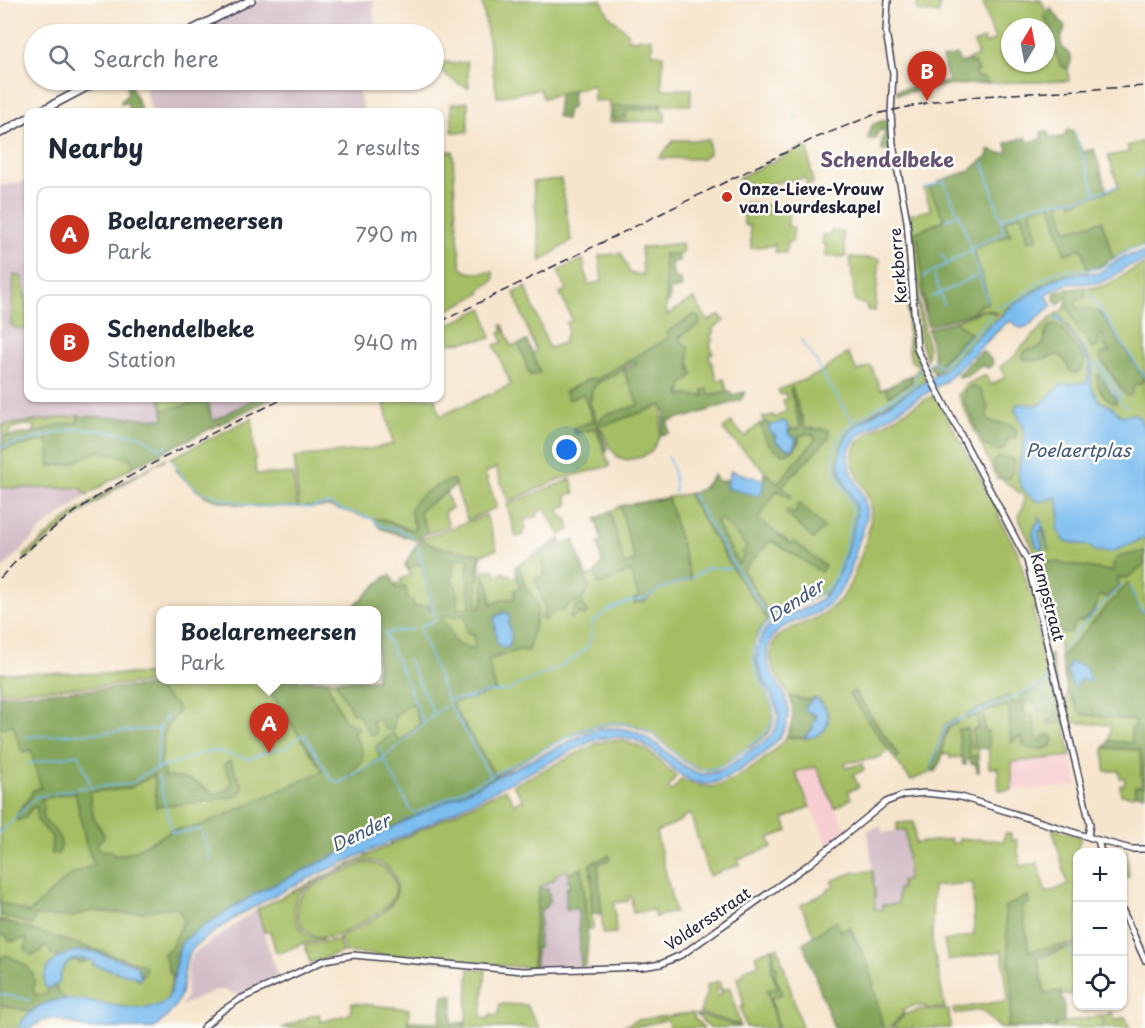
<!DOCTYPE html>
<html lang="en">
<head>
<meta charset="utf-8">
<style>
	:root { --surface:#fff; --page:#f2f2f3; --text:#1f2937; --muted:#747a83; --line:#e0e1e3; --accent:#c8321e }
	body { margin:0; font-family:"Playpen Sans",sans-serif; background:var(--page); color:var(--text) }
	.controls { position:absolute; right:18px; bottom:18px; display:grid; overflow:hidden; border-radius:12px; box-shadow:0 2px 4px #0004 }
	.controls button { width:54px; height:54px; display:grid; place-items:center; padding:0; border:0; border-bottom:2px solid var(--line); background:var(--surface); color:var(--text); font:30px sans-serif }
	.compass { position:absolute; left:1001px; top:18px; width:54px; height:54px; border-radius:50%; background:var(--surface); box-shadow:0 2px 4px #0004; rotate:10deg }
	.you { position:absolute; left:567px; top:450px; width:21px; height:21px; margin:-15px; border:4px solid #fff; border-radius:50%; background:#1a73e8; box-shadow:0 0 0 9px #1a73e833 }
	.badge { display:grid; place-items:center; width:39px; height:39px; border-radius:50%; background:var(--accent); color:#fff; font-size:20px; font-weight:700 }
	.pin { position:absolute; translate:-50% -50px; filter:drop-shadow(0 2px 3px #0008) }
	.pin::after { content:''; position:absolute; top:32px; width:21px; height:18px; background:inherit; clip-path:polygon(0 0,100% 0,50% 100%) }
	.popup { position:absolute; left:156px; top:606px; width:225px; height:78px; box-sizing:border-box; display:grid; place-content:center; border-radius:12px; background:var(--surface); filter:drop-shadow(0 2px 4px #0005); font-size:20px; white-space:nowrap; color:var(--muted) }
	.popup b { font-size:22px; color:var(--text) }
	.popup::after { content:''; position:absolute; left:50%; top:100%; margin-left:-12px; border:12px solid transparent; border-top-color:var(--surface) }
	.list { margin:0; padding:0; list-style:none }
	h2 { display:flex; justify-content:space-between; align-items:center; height:78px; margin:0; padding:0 24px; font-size:26px }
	h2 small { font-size:20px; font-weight:400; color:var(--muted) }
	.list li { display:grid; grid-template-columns:39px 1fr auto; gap:18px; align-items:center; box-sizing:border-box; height:96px; margin:0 12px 12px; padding:0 12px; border:2px solid var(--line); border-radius:12px }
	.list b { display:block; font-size:22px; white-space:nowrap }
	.list p { margin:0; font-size:20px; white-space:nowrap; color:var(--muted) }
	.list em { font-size:20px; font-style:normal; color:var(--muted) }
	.icon { flex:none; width:33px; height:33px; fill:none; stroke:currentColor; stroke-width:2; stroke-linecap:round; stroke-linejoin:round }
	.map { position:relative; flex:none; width:1145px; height:1028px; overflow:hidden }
	.search { position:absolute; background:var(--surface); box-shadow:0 2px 4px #0004; left:24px; top:24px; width:420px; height:66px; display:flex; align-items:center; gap:15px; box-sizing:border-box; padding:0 21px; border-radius:33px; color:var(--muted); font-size:22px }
	.panel { position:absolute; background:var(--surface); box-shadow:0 2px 4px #0004; left:24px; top:108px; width:420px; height:294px; border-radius:12px }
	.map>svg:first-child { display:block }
	.built { fill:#f7cfd2 }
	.industrial { fill:#d2bdc6 }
	.green { fill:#a5be64; stroke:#647050; stroke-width:1.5; fill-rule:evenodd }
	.forest { fill:#84a55a; stroke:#53644a; stroke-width:1.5; fill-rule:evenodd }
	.water { fill:#7bbdf0; stroke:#4e7096; stroke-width:1.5 }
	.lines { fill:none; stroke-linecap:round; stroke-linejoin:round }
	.stream { stroke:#7bbdf0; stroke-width:1.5 }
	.minor-casing { stroke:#423f51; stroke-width:8 }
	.major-casing { stroke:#423f51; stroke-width:10 }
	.minor { stroke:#fff; stroke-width:5 }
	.major { stroke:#fff; stroke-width:7 }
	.rail { stroke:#22223b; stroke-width:1.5; stroke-dasharray:9 4.5; stroke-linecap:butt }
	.poi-dot { fill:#c8321e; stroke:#fdfcf7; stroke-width:2 }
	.labels { text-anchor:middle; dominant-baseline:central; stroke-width:5; stroke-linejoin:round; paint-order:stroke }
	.poi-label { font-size:16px; font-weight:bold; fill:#22223b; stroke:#fdfcf7; text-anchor:start }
	.street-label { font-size:16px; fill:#22223b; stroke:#fdfcf7 }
	.water-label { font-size:18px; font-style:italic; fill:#41587a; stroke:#fdfcf7 }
	.quarter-label { font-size:20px; font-weight:bold; fill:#665272; stroke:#fdfcf7 }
</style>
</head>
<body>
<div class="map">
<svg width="1145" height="1028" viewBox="0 0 1145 1028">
	<rect width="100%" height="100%" fill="#fdfcf7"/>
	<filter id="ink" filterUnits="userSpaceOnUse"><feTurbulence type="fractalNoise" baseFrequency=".0167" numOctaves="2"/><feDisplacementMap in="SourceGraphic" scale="12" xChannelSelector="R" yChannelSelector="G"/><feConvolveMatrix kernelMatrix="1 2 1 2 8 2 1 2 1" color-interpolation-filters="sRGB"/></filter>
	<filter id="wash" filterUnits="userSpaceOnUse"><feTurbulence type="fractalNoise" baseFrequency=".008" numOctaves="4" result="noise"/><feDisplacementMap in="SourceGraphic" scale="24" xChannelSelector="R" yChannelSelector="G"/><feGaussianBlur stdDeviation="1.35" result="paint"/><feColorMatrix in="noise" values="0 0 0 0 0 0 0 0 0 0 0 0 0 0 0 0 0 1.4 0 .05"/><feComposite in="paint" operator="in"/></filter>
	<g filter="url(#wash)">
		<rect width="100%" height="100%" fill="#f6e5cd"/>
		<!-- built -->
		<path class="built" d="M1071,756L1078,786L1012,790V762Z
			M816,767L846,830L828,845L795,772Z"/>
		<!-- industrial -->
		<path class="industrial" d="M258,0H373L376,34H192Z
			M149,80H355L364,111L152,112L145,88L151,86Z
			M28,181V398H274L214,427L163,411L164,419L78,416L4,425L1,488H82L87,495L45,526L0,571V186Z
			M881,826L882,833L906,829L908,876L901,889L898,890V904L882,905V909L875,910V892L868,830Z
			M567,870L569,888L567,909H578L581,967L536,968V948L541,908H545L549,902L540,887L555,879L554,875Z
			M257,909L278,979L239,996L225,990H215L181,1006L186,996L188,965L193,954Z"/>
		<!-- green -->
		<path class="green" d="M482,0H601L608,14L628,33L627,39L639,40V38L652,39V53L663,55L662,89H691V105H661L660,103L648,104L647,106H613L612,118L627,110L652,109L653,107H661V111H665V121L609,122L610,101H594V85L543,98L540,89L497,97Z
			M918,0H940L939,14L917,11Z
			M988,0H1041L1047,13L1043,16L1051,26L1052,44L1061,66L1068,69L1069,81L987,83L985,78L976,77L969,59L978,56L974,43L984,39L986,44L995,40L983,4ZM1010,27H1046V63H1010Z
			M447,62L453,64L467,62L469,88L457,83L436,67Z
			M468,102V132H452L451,104Z
			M674,140H709V154L701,159L659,158Z
			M1145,141V246L1126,250L1113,258L1102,221L1066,231L1059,203L1071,199L1072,203L1119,187L1108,156L1129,152L1127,146Z
			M803,147L808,149L813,184L807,185L805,178L756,186L738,178Z
			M453,151L455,203L461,267C468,276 482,272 493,272L494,280L481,290L480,294L440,314V152Z
			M561,179L571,241L541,261L533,182Z
			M929,187L944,220L913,234L910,214L931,210L924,189Z
			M744,203L788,207V226L794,228L792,242H787L786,253L775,252V245L751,248L750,226L744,225Z
			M1051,204L1065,253L1082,248L1088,274H1070L1053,279L1006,310L1001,317C991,308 986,308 973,313L979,306L989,302L973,248L1010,234L1005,225L1006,220L1021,213L1028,240L1037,239L1030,210Z
			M831,231L843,232L846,257L825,256L826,245L822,244L823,235H831Z
			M918,238L927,325L920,289L914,268L913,239Z
			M682,243L683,253L664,255L667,315L694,298L708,321L720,315L724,321L712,329L714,333L710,335L713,340L710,344L713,353L709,354L717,380L724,379L727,391L709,395L707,389L703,391L705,396L680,395L683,384L693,375L682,342L679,339L685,333L669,338L598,378L587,380L565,392L583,394L594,421L573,429L575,434L596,428L610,466L560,479L508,502L496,468L485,473L497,507L467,520L454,481L411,515L415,527L412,530L382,519H373L331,507H299L294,457L370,449L393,444L383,398H435L440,416L511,385L494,345L503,342L499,333L503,332L501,326L503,325L511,346L519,344L530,376L540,372L532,353L536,351L514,293L526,287L549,348L563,343L568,330L566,323L572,320L560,293L566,290L558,271L583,259L588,284L602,282L599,256L621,253L630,273L643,275L641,248Z
			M850,257L880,259L875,311L867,310V305L855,302Z
			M1145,265V611L1141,612L1128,583L1061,658L1057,629L1044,577V561L1036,555L1018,516L1023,507L1024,496L1000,478L997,479L958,395L965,385L985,375L991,385L1005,377L1000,367L1016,355L1022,347L1056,313L1061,312L1066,306L1067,297H1065L1058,305L1054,298L1055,293C1070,286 1086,290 1102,286C1118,282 1128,268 1145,265Z
			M14,275L21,276L22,278L28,316V329L15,328L11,324Z
			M916,288L928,348V356L926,360L920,337Z
			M908,290H910L912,343L919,364L917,365L911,361L908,345Z
			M483,308L491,338L440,345V329Z
			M985,310L994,313L997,319L952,363L935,376L934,373L943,365L941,363L971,333L955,321Z
			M848,353L857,371L871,366L881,390L886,388L889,395L911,382L912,376L920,367L927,381C911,391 853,421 846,436C842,443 838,460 839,468C840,484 855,495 856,511C855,537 841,576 825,596L821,593C806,606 780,608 769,619C725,665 798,703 765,736C758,743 748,748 739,754C732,759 724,766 716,769C688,778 672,745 651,734C641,728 628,724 616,724C582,724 528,759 496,775L497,778L255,894L175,962L169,995L163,1006L147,1022L130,1025L121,1024L72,1010L34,1012L22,1022L18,1028H0V695C26,694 184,688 194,680H377V610H350L385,577L391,575L394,584L402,582L401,579L411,575L405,565L419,540L486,515L497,549L481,555L480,572L481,576L484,575V570H495L496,576H500V573L504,572L506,575L510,574L512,578L517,577L515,567L560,539L562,545L574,540L586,577L611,570L596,519L620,506L698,492L711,479L724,482L725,479L727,480L726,488L759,496L771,477L723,430L731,422L745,437L760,423L761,427L799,444V436L808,433L814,435L815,440L778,483L829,438L824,429L805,428L802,415L800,427L797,430L791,429L789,431V426L784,421L769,426L762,418L773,415L775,418L787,410L783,401L787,398L785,393L781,395L778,390L818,374Z
			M626,369C624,381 637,393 639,405L605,425L662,405L663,410L659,438L651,452L642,457L627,460L618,457L609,446L590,404L592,389L597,383Z
			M935,394L1000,515L998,516L1017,550L1029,591H1033L1039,608L1033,610L1048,674L1042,686L1022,694L1020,701L1013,704L1009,696L966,715H977L978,728L973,729V747H978V756H969L968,729L958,730L963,757L950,758V755L943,754C942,740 947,730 955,719L945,725L930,773L911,780L895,759L898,756L854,691L850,694L889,750L878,758L845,763L846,768L862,764L864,770L853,775L859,787L848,791L851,799L835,808L816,767L795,772L810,807L784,819L788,831L769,838L772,847L738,859L740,864L709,876L690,813L678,822L656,832L675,912L655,917L653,910L633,913L631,897H628V901L614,903L616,933L603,934L598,864L610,859L590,864L594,892L591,893L593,929H587L582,868L568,874L567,870L555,875V879L540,887L533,941V968L344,952L343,943L338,938C354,930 382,917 392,903C408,882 384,854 361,862C351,865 304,887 299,893C293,902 293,915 298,924C303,935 312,939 324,939L304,943L280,953L276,952L270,931L264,932L257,909L505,789L515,804L523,800L513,785L596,744L605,741L621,740L636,745L647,750L676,776L668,789L672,791L681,779C692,785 704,788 717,786C736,782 776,753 786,737L807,738L824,731L829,715L820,701L815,698L806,700L790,697C784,687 776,676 772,665C763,632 795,628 816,618C832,610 846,596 852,579C860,559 870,534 871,513C871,480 830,461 870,432Z
			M160,398H208L212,421L205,401L163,410Z
			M78,416L79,422C63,424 48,430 32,433L36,427C27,423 19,425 10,430L9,436L3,437V425Z
			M252,418L256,474H293L297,507C271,507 227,507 204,495C193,488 185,480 176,470L177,468L171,458Z
			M49,440L51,466L70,464L95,452L102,451L132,459L133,467L87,495L81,488H1L2,449Z
			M167,458C115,486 69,519 26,559L24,556L65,520L107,491Z
			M571,479L575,493L566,495L568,505L559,509L562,517L567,519L570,530L560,535L545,509L537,512L538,516L524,520L526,529L522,530L523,535L516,537L507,505Z
			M446,492L452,508L444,512L449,526L428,533L419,511Z
			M0,673L161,674V680H169V682L0,692Z
			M1067,691L1081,714L1136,721L1132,743L1109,741L1110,725L1070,722L1066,706Z
			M1027,702H1034L1038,711L1054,712L1057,716L1048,721H1064L1071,756L1012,762V790H999L998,768H989L988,731L984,730L983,711L1009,706L1011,742L1022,736L1030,749L1043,740L1037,741L1033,715L1025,716L1023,704Z
			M1104,748L1140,750L1142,786H1135L1134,796L1121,795L1120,785H1124L1125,778H1120L1119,771H1105Z
			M914,822L915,843L951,839V843H959V838L1004,841L1005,833L1011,834V840H1017L1020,866L1038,863L1046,893L1068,885L1052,827L1081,837L1077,849L1085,852H1078L1077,883L1075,884L1078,891L1077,944L1029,952L1021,906L1029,896L1005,907L1012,997L1008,998L1002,951L948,961L944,941L974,935L973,883L933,886L932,940L945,1008H925L923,1006H912L902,1011L904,1013L889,1028H883L869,967L850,927L841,931L836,921L814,936L801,905L821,895L834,885L831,881L855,872L873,871L875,892V910L882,909V905L898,904V889H901V881H906L908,876L906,830H897V823Z
			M1106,845L1127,851L1129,877L1123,878L1122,852H1104L1103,846Z
			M365,863C385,861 405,883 391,902C383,912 360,924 349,930C340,935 328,939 318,937C299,933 290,908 303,893C311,885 352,868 365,863Z
			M334,940L339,941L342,952L310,963L305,945Z
			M1077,946V958L1076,959L1077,964V994L1061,995V991L1045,993L1038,958Z
			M778,947L802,1028H778L771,997L780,995L775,976L774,948Z
			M772,948V972L778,988L767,990L777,1028L746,1027L740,1007L744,1006L737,977L744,975L743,970L759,964L756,955Z
			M469,969L486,970L481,1017L489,1019L490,1015L498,1016L500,1004L526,1005L540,1028H464L466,1023Z
			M719,981L721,988L716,989L718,996L722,995L721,990L730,988L740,1025L700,1013L705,996L707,995L706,985Z
			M1012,1000L1008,1028H1000L981,1010L954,1014L953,1009Z
			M352,1003L409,1009L408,1028H282L311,1016L319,1014L321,1022L350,1014Z
			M919,1010H949L950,1028H892L904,1015Z
			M1112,1012L1115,1020L1125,1017L1130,1028H1108L1102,1016Z
			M691,1013L694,1014V1018L704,1028H670L667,1020L630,1028H620L637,1020Z
			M696,1014L741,1027L710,1028Z
			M1100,1016L1105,1028H1056L1055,1024Z"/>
		<!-- forest -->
		<path class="forest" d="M1051,8L1065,27C1064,31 1061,38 1061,42C1061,56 1078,48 1068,69L1061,66L1052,44L1051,26L1043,16Z
			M957,55L960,63L969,60L970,63H974L978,71L975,72L976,77L986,78L987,83L945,86L897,94V90L930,84L932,76L937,74L940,83L949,82L942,58Z
			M130,85L131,86L142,112H126L129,111L128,103L121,104V101L128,94L127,87Z
			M573,90L572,108L568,109L566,120L557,116L559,94Z
			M661,103V107H653V109L627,110L626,118L612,119L613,106H647L648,104Z
			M884,120H889L891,151H882V140L885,133L882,129L878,132L876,139H867L872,125Z
			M1069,130L1073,131L1083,152L1094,149L1107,191L1072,203L1070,199L1059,203L1066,231L1102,221L1113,258L1099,267L1087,269L1082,248L1065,254L1051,204L1030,210L1038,239L1028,241L1021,214L1006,220L1005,225L1011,234L973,249L989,302L979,306L973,313L929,326L927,325L918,239H913V234L944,220L929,187L939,184V181L969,171L989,155L988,150L990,149L997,153H1008L1006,143L1026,137L1028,142L1042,139L1041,132L1048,131L1049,137L1058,138L1065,136L1066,131Z
			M664,254H679V261L671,262L674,278L680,279L682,288L670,290V302L666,303Z
			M1085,287V298L1076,299L1077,309L1086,308L1101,313L1144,378L1140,384H1135L1131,395L1127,396L1124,393L1100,358L1102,353L1110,352L1104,346L1103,335H1099L1098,346L1094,348L1090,346L1072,319L1073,316L1066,306L1067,297H1065L1058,305L1054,298L1055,293L1062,290Z
			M694,315L699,318L700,324L679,337L682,342L688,347L690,368L693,375L683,384L680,395L704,396L703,390L707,389L710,395L730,391L732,395L745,392L741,400L688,417L687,416L668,421L669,433L661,435L666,411L663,409L662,405L605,425L602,424L600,419L605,415L639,405L624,372L637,363V361L597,383L591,392L590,404L608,451L605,452L596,428L575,434L573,428L594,421L583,394L568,400L565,392L587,380L598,378L669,338L667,332Z
			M955,321L971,333L941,362L943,365L934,373L929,365L935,362L928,329Z
			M1056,325L1062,328L1085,360L1082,370L1075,373L1071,372L1063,357L1058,355L1036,361L1024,359L1022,356L1026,350L1036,349L1043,345C1047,336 1042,326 1056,325Z
			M527,341L540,372L530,376L519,344Z
			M982,351L992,360L993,365L988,368L982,365L966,377L964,375L960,378L957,375Z
			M1100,374L1110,392L1116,398V403C1105,400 1096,388 1097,376Z
			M911,375L912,382L889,396L886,388Z
			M971,386L981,390L988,408L987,417L991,422L1012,425L1017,431L1016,437L1008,439L1003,449L999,451L984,445L964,401V391Z
			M792,388L805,428L829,430V438L782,486L792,496L790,498L777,490L758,519L791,544L794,542L825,566L821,572L771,540L743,570L771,617L768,620L737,575L688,495L704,488L714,475L717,480L724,482L725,479L727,480L726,488L737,490L763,489L764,473L778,483L815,440L814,435L808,433L799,436C798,447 795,451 784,454C770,449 765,440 761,427L763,422L769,424C770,431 775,434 776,442L788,449V434L791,429H798L800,425L790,390ZM722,519L747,547L742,553L744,556L739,564L716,523Z
			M256,398H272L133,467L131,459L102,451L95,452L70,464L50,466L48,440L2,449L3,437L43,431L58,425L79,422L78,416L164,419L163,410L205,401L213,421Z
			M999,457L1011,458L1014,460V469L1009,478H1002L995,471L994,461Z
			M452,480L454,481L455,486L419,511L428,533L415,540L380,528L373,519C387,517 400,530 414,530L415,527L410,510C415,496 438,483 452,480Z
			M668,498L691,579L656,591L645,601L634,603L633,599L639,597L630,571L601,585L597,583V576L595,574L602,563L598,543L602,542L596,519L610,511L624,564L635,561L620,506Z
			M800,503L824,528L813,539L786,513L788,510L794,514L797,511L798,504Z
			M422,539C438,552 463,549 481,555L478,565L477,607H481L484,596V578C492,583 490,596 491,605L503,599H513L515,595L514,590L520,588L515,567L518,566L521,570L525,587L535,599L538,610L528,651L519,650L488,660L496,690L471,699L453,702L452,705L497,778L240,903L199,929L177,954L174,977L169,972L164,953L171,947L184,920L178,909L173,907L128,914L92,911L71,917L35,916L32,925L0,915V902L29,913L70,875L94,865L86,844L75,792L41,799L44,804L43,819C52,828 68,841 58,854L51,853L52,837L37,820V807H32C28,814 25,820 16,820C17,808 30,801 33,790L41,788L31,750L22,752L13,725L0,728V695L153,686L179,708C178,717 169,721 166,729C161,741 166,750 160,763L165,777C183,777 198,780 212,794C222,792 228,792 232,782L224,764L230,761L243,788L239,795L210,801L156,807L154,775L127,789L89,792L94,819L102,831L104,837L98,842L97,847L102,850L112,851L115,856L132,852L173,830L200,826L323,771L262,680H326L345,722L358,726V731L353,733L362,749L363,761L350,773L351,777H354L380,758L376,746L393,733L400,741L420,724L413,703L396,715L393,730C382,731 383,725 379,718L372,721L376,732L374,736L368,732L358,714L352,712L335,680H377V610H350L385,577L391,575L396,589L405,586L408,599L413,601L415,607L428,605L431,610C432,603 423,573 421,563L409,569L405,565L419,540ZM462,558L469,559L467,572L470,606L466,608L457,609V588L452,581L454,561ZM445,616H465L467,633L474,634L475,648C444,648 457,630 441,619Z
			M560,539L562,545L574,540L589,588L582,599L583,606L588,613L584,616L580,613L571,619L569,618L578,603L575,600L563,610L553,613L544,621L540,617L545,613V609L535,578L545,576L539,552Z
			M1145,551V564L1127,578H1117L1120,585L1107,597L1100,595C1095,609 1094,619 1076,622L1070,633H1063L1057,629L1044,577V561C1067,562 1090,569 1113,571V564L1118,557Z
			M1128,583L1141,612L1145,611V795L1135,794V786H1142L1140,750L1104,748L1109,741L1132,743L1131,728L1136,727V721L1081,714L1067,691L1061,658Z
			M1051,654L1064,721L1054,724L1048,723L1047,721L1057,716L1054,712L1038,711L1034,702H1027L1023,704L1025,715H1033L1037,741L1043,740L1045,735H1051L1054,739L1053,745C1042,751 1035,751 1024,746L1021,736L1011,742L1009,706L984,711V730L988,731L989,749L973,747V729L978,728L977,715L967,719L966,715L1009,695L1013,704L1020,701L1021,694L1042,686L1048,674L1044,656Z
			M854,691L899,756L895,759L849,694Z
			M790,697L806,700L813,699V702L806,706L811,714L817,717C813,729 812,728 804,738L786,737C793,723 795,712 790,697Z
			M956,719L957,724L949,726L943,742L942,758L935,772L931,770L945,725Z
			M958,729H968L969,756H978L979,772H977L976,764H971L970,759L966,760V765H963Z
			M609,855L611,859L598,864L601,914H592L591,892H593L590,864Z
			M582,868L588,939L586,966L581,967L578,909H566V888L569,887L568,874Z
			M539,889H548L550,900L545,908L541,909L538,948H536V968H533V941Z
			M1028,896L1031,902L1022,906L1029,951L1067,944L1068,947L1037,956L1045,993L1061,991L1062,1000H1064V1022L1055,1024L1056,1028H1008L1012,1002L1005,907Z
			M0,920L138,963L144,965L146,970L141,977L140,971L88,960L81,963L65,956H52L49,948L45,946L38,953L31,955L25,950L27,939H21L11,942L5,935H0Z
			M836,921L841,931L850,927L869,967L883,1028H834L803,943Z
			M772,948L775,951L774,964L777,967L775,976L782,991L781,995L771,998L778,1028H777L767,990L778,988L772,972Z
			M6,955C22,962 40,971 33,991L35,995L46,994L47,988L55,985C61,1003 80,1002 95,1010L96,1018L59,1007L41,1008L34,1012L0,1005V959Z
			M443,995H453L452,1024L465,1022L464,1028H408V1021L440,1022Z"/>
		<!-- water -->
		<path class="water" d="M1145,252V262L1128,266L1111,278L1099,283L1067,284L1048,293L1047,297L1052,305L1027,327L1020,328L1011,321L1006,323L946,381L864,432C825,462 871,485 866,518C865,527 861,535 858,544C851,571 844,597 818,612C801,622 779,622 770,642C760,664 777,678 785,696C797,727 774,747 752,762C743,768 734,775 725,779C683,799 667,752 635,740C620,735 604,737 590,742C529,772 469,805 407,834C337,867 260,895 199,943C181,957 186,974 181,993C177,1007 166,1019 154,1028H88L55,1018L41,1021L31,1028H18C55,966 127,1028 166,1001C176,985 174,964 180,947L183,941L199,929L255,894L587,733C656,708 672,783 714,773C727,769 738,759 749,751C755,747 763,743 768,738C803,703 733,675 766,629C777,615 791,614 806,608C835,595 841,570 849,542C852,532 856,522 856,511C855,500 849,493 845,484C833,461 839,439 859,423L942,371L992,322L1002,317L1006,310L1053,279L1070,274L1099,273L1125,256Z
			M1059,315L1092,362L1091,386L1100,402L1112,407L1121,416L1135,414L1139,417L1145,430V538L1112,552L1095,551L1089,546L1065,541L1057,529L1060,518L1057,497L1039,502C1003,483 1025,460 1025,431C1024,425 1018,416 1015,410L1017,404L1040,405L1060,385L1088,382L1090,363L1064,323L1056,320L1055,318Z
			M784,421L789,426L788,434L796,438L794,448L788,449L776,442V436L770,431L769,426Z
			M731,471L764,480L763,489L759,496L726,488Z
			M1038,514L1044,530L1048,550L1042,528L1039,532L1043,549L1037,547C1033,536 1030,531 1039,521Z
			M506,612L510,616L508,624C511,630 513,640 508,647L503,648L497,643L494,619L496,616Z
			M1070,662L1084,666L1090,680L1089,682L1081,679L1076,687H1074L1067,672Z
			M815,698C837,712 830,738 804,738L813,729L814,721L817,719L816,715L805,710L806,706Z
			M75,951H91L136,965L141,977L139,980L136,977L93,965L94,962C74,953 61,962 59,983L50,988L45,987C40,966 58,956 75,951Z"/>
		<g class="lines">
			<!-- stream -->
			<path class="stream" d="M796,120V115
				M1075,133L1095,192
				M983,162L1001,219
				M1137,176L1145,169
				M925,188L944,181L957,211
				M946,220L959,213L971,248
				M941,253L946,263
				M934,275L944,305
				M923,277L972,250
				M1089,292L1145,378
				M932,297L976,276
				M988,302L971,249L1004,232L1001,219L1034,205L1088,197L1118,185
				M995,308C1000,303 1006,305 1012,302C1029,292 1042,274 1063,270C1075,268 1088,272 1100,268C1119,261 1120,248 1145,247
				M800,339L817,362L820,371
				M1098,362L1122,396
				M1092,364L1095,365L1099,371
				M927,365L933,361L939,367L941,366L991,315
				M821,372L853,421
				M1100,373L1120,401
				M1121,403L1127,408
				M2,447L77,428L139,435L160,449L167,446
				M668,457L674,473L675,492
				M172,459C186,489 205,495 236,502
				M692,495L738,572L770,618
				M237,502L256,507H296
				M299,507L313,508L318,505L322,506L329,504L334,507L371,518L381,526L393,528L414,537
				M417,544L435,617V620L420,627
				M692,578L709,567L730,569
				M1129,585L1141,611L1145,612
				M413,629L385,633L418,709
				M420,630L448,701L490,776
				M1076,632L1122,584
				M1071,639L1075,634
				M1060,652L1070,641
				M510,691L514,687C534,677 576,664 588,645C592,638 590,629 593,622L607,611L618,606L630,601L645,599L658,590L689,579
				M451,700L470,698L487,692L508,691
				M418,712L424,724
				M435,714L445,706
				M159,729L168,715
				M26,737L159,729L157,769
				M378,748L384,757
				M383,759L434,714L408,659
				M27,764L79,754L90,784
				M930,770L946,725L1046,683L1050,668
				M158,776L172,832L176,833L200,829L207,844L210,861
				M0,833L36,797L80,788L131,784L146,773L213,750L249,759L271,750L285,748L302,735H305L331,779L339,783L380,760L385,761L412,812L417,813L580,731C601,722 624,719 646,730C668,741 689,780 718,767C729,762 739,754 748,747C809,706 740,689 756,641C768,603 816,611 834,578C840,566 854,520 852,508C850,495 838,484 835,471C826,436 854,421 879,406C890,399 902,392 914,385L916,375L923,368
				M1070,950L1078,966
				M0,994L30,1000"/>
		</g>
	</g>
	<g filter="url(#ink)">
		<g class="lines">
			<!-- minor casing -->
			<g class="minor-casing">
				<path id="minor" d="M888,0L886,32L893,73L891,114L893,144L907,221L917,349L929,375L1027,560L1090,824L1088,836
					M1098,840L1101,852
					M1122,909L1145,960
					M203,1028L219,1013L240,999L325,960L353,955L523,971L642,967L661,964L683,954L812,862L886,802L904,795L925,793L961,797L1098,840L1131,849H1145"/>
			</g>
			<!-- major casing -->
			<g class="major-casing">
				<path id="major" d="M184,34L251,0
					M39,112L100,80
					M0,133L28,118"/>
			</g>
			<!-- minor -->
			<use href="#minor" class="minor"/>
			<!-- major -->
			<use href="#major" class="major"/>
			<!-- rail -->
			<path class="rail" d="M440,322L813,139L876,114L935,101L980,96L1145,86
				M0,578C81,490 181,449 285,398"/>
		</g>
	</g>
	<!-- markers -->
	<circle class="poi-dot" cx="727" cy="197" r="6"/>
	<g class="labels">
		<!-- poi labels -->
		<g class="poi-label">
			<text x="739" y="188">Onze-Lieve-Vrouw<tspan x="739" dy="18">van Lourdeskapel</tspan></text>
		</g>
		<!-- street labels -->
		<g class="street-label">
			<text transform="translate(897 266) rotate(-95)">Kerkborre</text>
			<text transform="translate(1049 597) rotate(75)">Kampstraat</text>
			<text transform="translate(707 918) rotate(-34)">Voldersstraat</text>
		</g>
		<!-- water labels -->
		<g class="water-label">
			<text x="1078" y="449">Poelaertplas</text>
			<text transform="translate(795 600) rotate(-33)">Dender</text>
			<text transform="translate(360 832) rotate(-26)">Dender</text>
		</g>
		<!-- quarter labels -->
		<g class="quarter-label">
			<text x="887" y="159">Schendelbeke</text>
		</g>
	</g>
</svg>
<div class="controls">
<button>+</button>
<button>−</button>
<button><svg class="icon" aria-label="locate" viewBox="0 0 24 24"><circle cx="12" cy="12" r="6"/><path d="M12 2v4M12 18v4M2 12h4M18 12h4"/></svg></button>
</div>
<svg class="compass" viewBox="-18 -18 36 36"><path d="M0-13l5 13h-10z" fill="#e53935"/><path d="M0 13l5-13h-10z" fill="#747a83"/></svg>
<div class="you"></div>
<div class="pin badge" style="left:269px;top:753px">A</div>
<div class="popup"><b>Boelaremeersen</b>Park</div>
<div class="pin badge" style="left:927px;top:101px">B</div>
<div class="search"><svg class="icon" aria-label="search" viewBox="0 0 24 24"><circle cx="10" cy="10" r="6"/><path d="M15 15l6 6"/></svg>Search here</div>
<section class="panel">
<h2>Nearby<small>2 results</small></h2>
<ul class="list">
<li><span class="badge">A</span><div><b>Boelaremeersen</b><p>Park</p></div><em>790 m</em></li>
<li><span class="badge">B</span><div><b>Schendelbeke</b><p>Station</p></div><em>940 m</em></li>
</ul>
</section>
</div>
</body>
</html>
